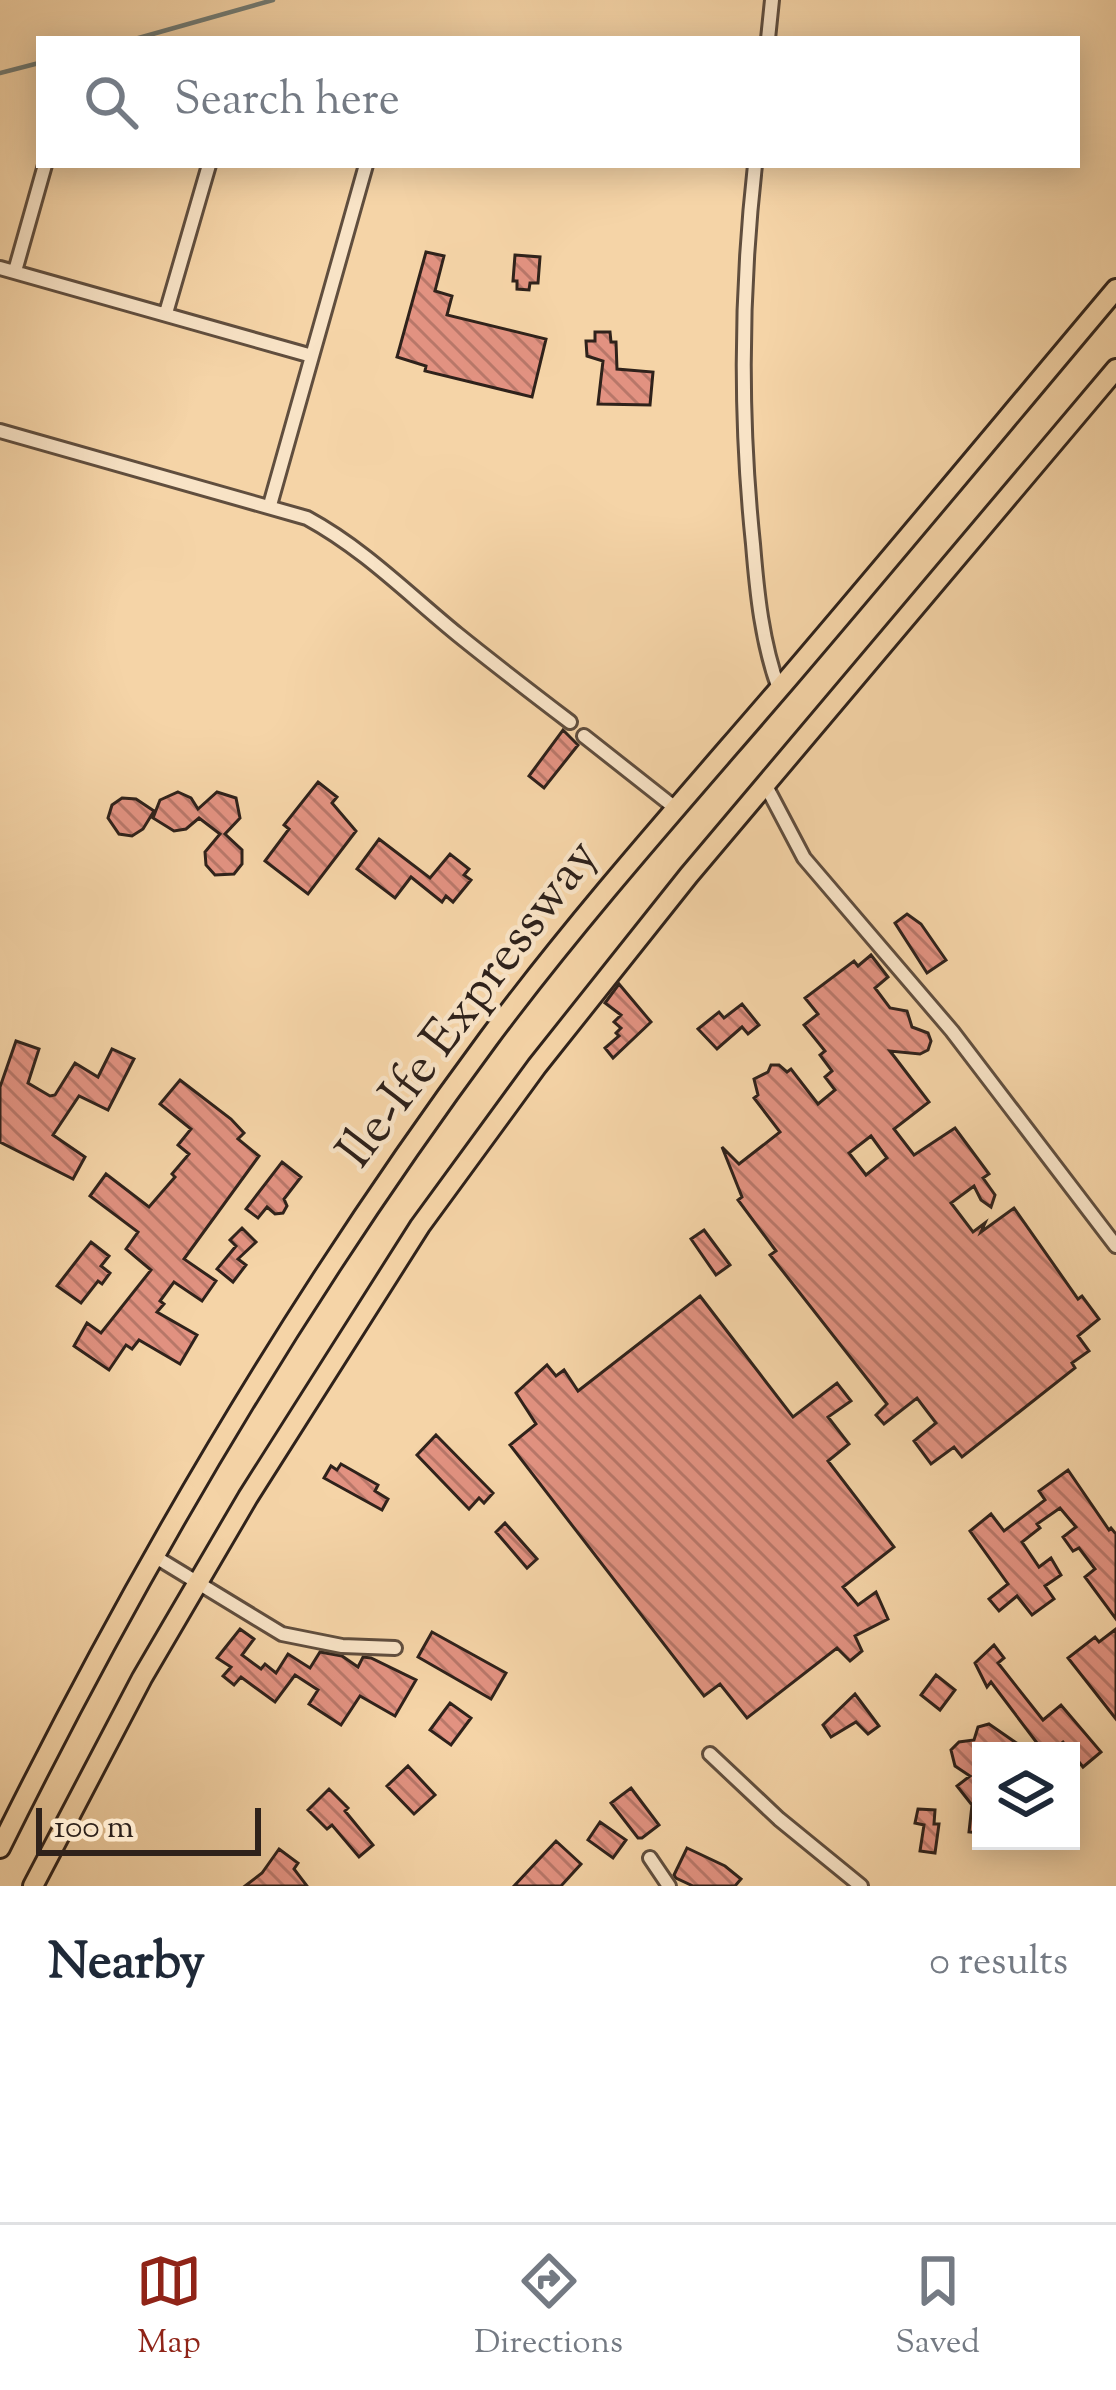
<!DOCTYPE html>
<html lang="en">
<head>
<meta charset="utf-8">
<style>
	:root { --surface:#fff; --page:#f2f2f3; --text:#1f2937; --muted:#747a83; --line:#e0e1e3; --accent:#8f2418 }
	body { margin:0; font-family:"Sorts Mill Goudy",serif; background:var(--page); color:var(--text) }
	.controls { position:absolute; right:36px; bottom:36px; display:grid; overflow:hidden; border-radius:0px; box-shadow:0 6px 30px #0003 }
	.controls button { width:108px; height:108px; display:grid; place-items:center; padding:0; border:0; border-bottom:3px solid var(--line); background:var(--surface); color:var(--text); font:60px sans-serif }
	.scale { position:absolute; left:36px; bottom:30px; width:225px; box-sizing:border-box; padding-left:12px; border:6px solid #2f221b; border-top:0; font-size:33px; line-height:42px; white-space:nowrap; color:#2f221b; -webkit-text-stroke:9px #f8e3c6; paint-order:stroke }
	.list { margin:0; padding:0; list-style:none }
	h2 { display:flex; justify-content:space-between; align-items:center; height:156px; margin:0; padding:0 48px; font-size:51px }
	h2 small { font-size:39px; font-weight:400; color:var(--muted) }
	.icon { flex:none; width:66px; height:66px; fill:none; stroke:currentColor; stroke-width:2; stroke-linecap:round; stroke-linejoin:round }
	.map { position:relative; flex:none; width:1116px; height:1886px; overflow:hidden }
	.search { position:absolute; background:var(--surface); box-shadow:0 6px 30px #0003; left:36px; right:36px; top:36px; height:132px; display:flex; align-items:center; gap:30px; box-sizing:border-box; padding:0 42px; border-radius:0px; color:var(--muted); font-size:45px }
	.sheet { height:336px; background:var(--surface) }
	nav { display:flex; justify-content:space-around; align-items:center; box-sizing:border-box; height:168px; border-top:3px solid var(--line); background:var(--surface); font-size:33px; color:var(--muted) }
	nav a { display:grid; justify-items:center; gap:6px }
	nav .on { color:var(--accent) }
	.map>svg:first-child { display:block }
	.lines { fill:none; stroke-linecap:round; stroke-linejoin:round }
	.stream { stroke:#727b74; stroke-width:4.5 }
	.building { fill:url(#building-back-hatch); stroke:#2f221b; stroke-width:3; fill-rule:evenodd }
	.minor-casing { stroke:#604e3e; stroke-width:18 }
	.trunk-casing { stroke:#2f221b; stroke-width:24 }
	.minor { stroke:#f8e3c6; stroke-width:12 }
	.trunk { stroke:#f5d4a7; stroke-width:18 }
	.labels { text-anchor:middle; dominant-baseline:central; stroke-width:9; stroke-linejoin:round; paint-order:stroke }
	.street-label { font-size:51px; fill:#2f221b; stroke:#f8e3c6 }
</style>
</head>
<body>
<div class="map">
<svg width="1116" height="1886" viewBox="0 0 1116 1886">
	<defs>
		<pattern id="building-back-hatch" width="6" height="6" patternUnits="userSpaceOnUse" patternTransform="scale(3)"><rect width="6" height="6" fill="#e29281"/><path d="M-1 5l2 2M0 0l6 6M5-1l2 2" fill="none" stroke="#b87769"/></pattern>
	</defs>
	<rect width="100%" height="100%" fill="#f5d4a7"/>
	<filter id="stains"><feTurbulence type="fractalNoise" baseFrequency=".00167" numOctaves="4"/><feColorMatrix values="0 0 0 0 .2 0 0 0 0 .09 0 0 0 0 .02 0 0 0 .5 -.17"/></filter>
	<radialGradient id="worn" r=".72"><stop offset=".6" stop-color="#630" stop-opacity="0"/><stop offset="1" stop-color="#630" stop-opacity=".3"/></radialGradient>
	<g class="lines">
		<!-- stream -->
		<path class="stream" d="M135,39L273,0
			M0,73L39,63"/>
	</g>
	<!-- building -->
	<path class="building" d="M426,252L444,256L435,291L452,296L447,315L546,339L532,397L425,371L426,366L397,357Z
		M515,255L540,257L538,283H530L529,290L517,289V281H513Z
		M595,332H610L611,342H616L617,369L653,372L650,405L598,404L603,361L587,356L586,341H595Z
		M563,730L578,745L544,788L529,776Z
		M318,782L337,797L332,803L356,831L308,894L265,861L289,829L284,825Z
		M178,792L191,798L198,809L217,792L236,798L240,818L225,834L242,850V864L234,874L215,875L206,865L205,852L220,834L199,818L186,829L174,831L153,818L160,800Z
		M122,798L136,799L154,811L143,829L132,836L119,834L108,818L112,805Z
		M379,839L430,878L450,854L469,869L464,875L471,880L453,902L446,896L442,902L411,877L395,898L357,869Z
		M907,914L921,924L946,960L927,973L895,923Z
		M871,955L888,977L875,988L890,1008L907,1011L912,1027L928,1033L931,1041L928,1050L920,1054L890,1051L929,1102L894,1129L914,1155L955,1128L989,1174L983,1178L995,1195L991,1207L981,1200L974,1186L951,1203L973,1232L985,1223L981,1232L1014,1208L1078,1299L1082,1296L1099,1319L1078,1336L1089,1351L1072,1363L1075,1368L962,1457L954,1447L931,1464L914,1441L936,1423L917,1398L884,1424L876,1415L887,1404L770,1255L776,1251L738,1200L742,1197L722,1147L739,1164L780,1132L754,1098L758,1095L754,1079L768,1072L771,1065H779L787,1072L791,1069L818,1104L835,1090L825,1077L832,1071L820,1055L825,1051L804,1025L818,1014L805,998L854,961L858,966ZM871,1136L887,1158L866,1175L849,1153Z
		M619,984L651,1022L613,1058L605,1048L619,1036L616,1033L621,1028L614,1022L621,1015L605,1003Z
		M742,1004L759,1025L748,1034L742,1027L717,1049L698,1029L719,1012L724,1018Z
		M16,1041L39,1049L28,1083L50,1096L55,1095L75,1063L98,1077L112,1049L134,1059L108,1110L79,1096L53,1135L85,1157L73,1179L0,1142V1087Z
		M180,1080L231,1119L244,1133L238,1139L259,1156L184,1259L216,1281L202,1301L174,1282L160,1301L164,1304L157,1312L197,1335L180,1364L139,1340L132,1349L126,1345L109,1370L74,1346L87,1323L101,1333L151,1270L126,1249L138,1232L90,1196L106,1174L149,1207L175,1177L172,1174L189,1154L178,1145L191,1129L160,1104Z
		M282,1162L301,1177L284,1199L287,1206L283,1213L275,1214L267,1207L258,1218L246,1209Z
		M242,1228L256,1242L238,1259L246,1265L233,1282L217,1269L236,1246L230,1240Z
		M704,1230L730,1265L716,1275L691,1239Z
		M91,1242L109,1256L101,1266L110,1273L102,1284L98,1281L81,1303L57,1286Z
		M700,1296L793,1417L837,1383L851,1401L828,1417L849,1444L828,1461L894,1547L843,1587L858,1605L876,1592L888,1619L855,1636L862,1651L850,1661L837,1648L747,1718L720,1684L704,1696L510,1445L536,1424L516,1393L547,1365L556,1376L564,1370L578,1391Z
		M436,1435L493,1493L484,1503L479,1498L469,1509L417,1455Z
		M341,1464L378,1485L375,1491L388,1499L382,1510L324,1478L331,1466L337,1470Z
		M1068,1470L1109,1530L1111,1528L1116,1534V1619L1085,1577L1095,1569L1079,1548L1073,1551L1063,1537L1076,1527L1060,1508L1037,1524L1040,1528L1022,1542L1039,1567L1051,1558L1061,1575L1045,1586L1054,1599L1032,1615L1017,1596L999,1611L989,1599L1008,1584L970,1531L991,1514L1004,1531L1045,1500L1039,1491Z
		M505,1523L537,1559L527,1568L496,1532Z
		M240,1629L254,1639L242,1655L261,1669L265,1664L276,1673L288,1654L310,1668L320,1652L342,1656L358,1667L363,1657L371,1658L416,1680L395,1716L360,1696L341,1725L309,1704L318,1690L295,1675L275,1702L241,1677L234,1685L223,1676L231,1667L217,1658Z
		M1116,1629V1719L1068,1658L1095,1637L1099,1642Z
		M432,1632L506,1673L491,1699L418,1657Z
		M994,1645L1004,1658L998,1663L1043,1720L1061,1705L1101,1752L1083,1767L1063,1742L1052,1751H1043L991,1682L987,1687L975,1663Z
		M936,1675L955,1690L940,1710L921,1695Z
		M855,1694L879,1726L868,1734L856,1722L831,1737L823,1725Z
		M450,1703L471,1718L451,1745L430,1730Z
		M989,1724L1028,1751H981V1833L969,1832L972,1805L957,1786L970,1776L955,1766L951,1750L959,1742L974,1740L978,1727Z
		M408,1766L435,1795L414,1814L387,1786Z
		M631,1788L659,1825L642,1838H638L611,1803Z
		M329,1789L348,1808L345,1811L373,1845L359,1857L332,1825L327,1829L308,1810Z
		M918,1809L935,1810L934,1824H939L935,1853L920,1851L924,1825L915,1823Z
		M600,1822L626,1840L613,1858L588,1840Z
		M556,1841L581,1864L561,1886H514Z
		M687,1848L725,1866L741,1879L735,1886H693L676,1878L674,1875Z
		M279,1849L298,1863L294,1869L307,1886H245L262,1873Z"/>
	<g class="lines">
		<!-- minor casing -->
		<g class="minor-casing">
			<path id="minor" d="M768,39L772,0
				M755,165C741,290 740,419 753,544C757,593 762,643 779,689
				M0,268L312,356
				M15,271L45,165
				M166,313L209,165
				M0,431L307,518C364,549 408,594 457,634C494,664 532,693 570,722
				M270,505L366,165
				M584,736L674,807
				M765,784L804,858L952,1031L1116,1246
				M154,1556L282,1634L342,1646L395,1648
				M710,1754L779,1819L861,1886
				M650,1858L669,1886"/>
		</g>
		<!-- trunk casing -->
		<g class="trunk-casing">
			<path id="trunk" d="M0,1848C140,1565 301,1292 489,1038C580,916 681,803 780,688C893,556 1004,422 1116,289
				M33,1886L142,1678L248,1497L420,1226L537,1066L689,875L1116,369"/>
		</g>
		<!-- minor -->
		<use href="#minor" class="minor"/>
		<!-- trunk -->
		<use href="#trunk" class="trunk"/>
	</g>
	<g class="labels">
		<!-- street labels -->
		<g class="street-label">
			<text transform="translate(470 1005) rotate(-53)">Ile-Ife Expressway</text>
		</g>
	</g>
	<rect width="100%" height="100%" filter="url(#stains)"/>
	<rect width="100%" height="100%" fill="url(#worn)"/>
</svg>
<div class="controls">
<button><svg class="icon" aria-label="layers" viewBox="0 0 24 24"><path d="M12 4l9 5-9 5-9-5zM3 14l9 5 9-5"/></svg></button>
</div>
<div class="scale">100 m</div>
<div class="search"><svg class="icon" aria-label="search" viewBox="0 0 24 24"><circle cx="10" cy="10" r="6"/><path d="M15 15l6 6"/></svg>Search here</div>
</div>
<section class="sheet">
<h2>Nearby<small>0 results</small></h2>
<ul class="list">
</ul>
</section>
<nav>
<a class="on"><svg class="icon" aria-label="map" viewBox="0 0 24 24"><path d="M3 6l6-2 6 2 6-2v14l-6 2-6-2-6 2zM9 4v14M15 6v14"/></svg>Map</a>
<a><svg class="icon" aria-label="directions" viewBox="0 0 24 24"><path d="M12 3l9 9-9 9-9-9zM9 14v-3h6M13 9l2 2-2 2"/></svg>Directions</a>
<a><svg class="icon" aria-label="saved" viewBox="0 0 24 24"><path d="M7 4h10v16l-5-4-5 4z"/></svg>Saved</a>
</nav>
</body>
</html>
